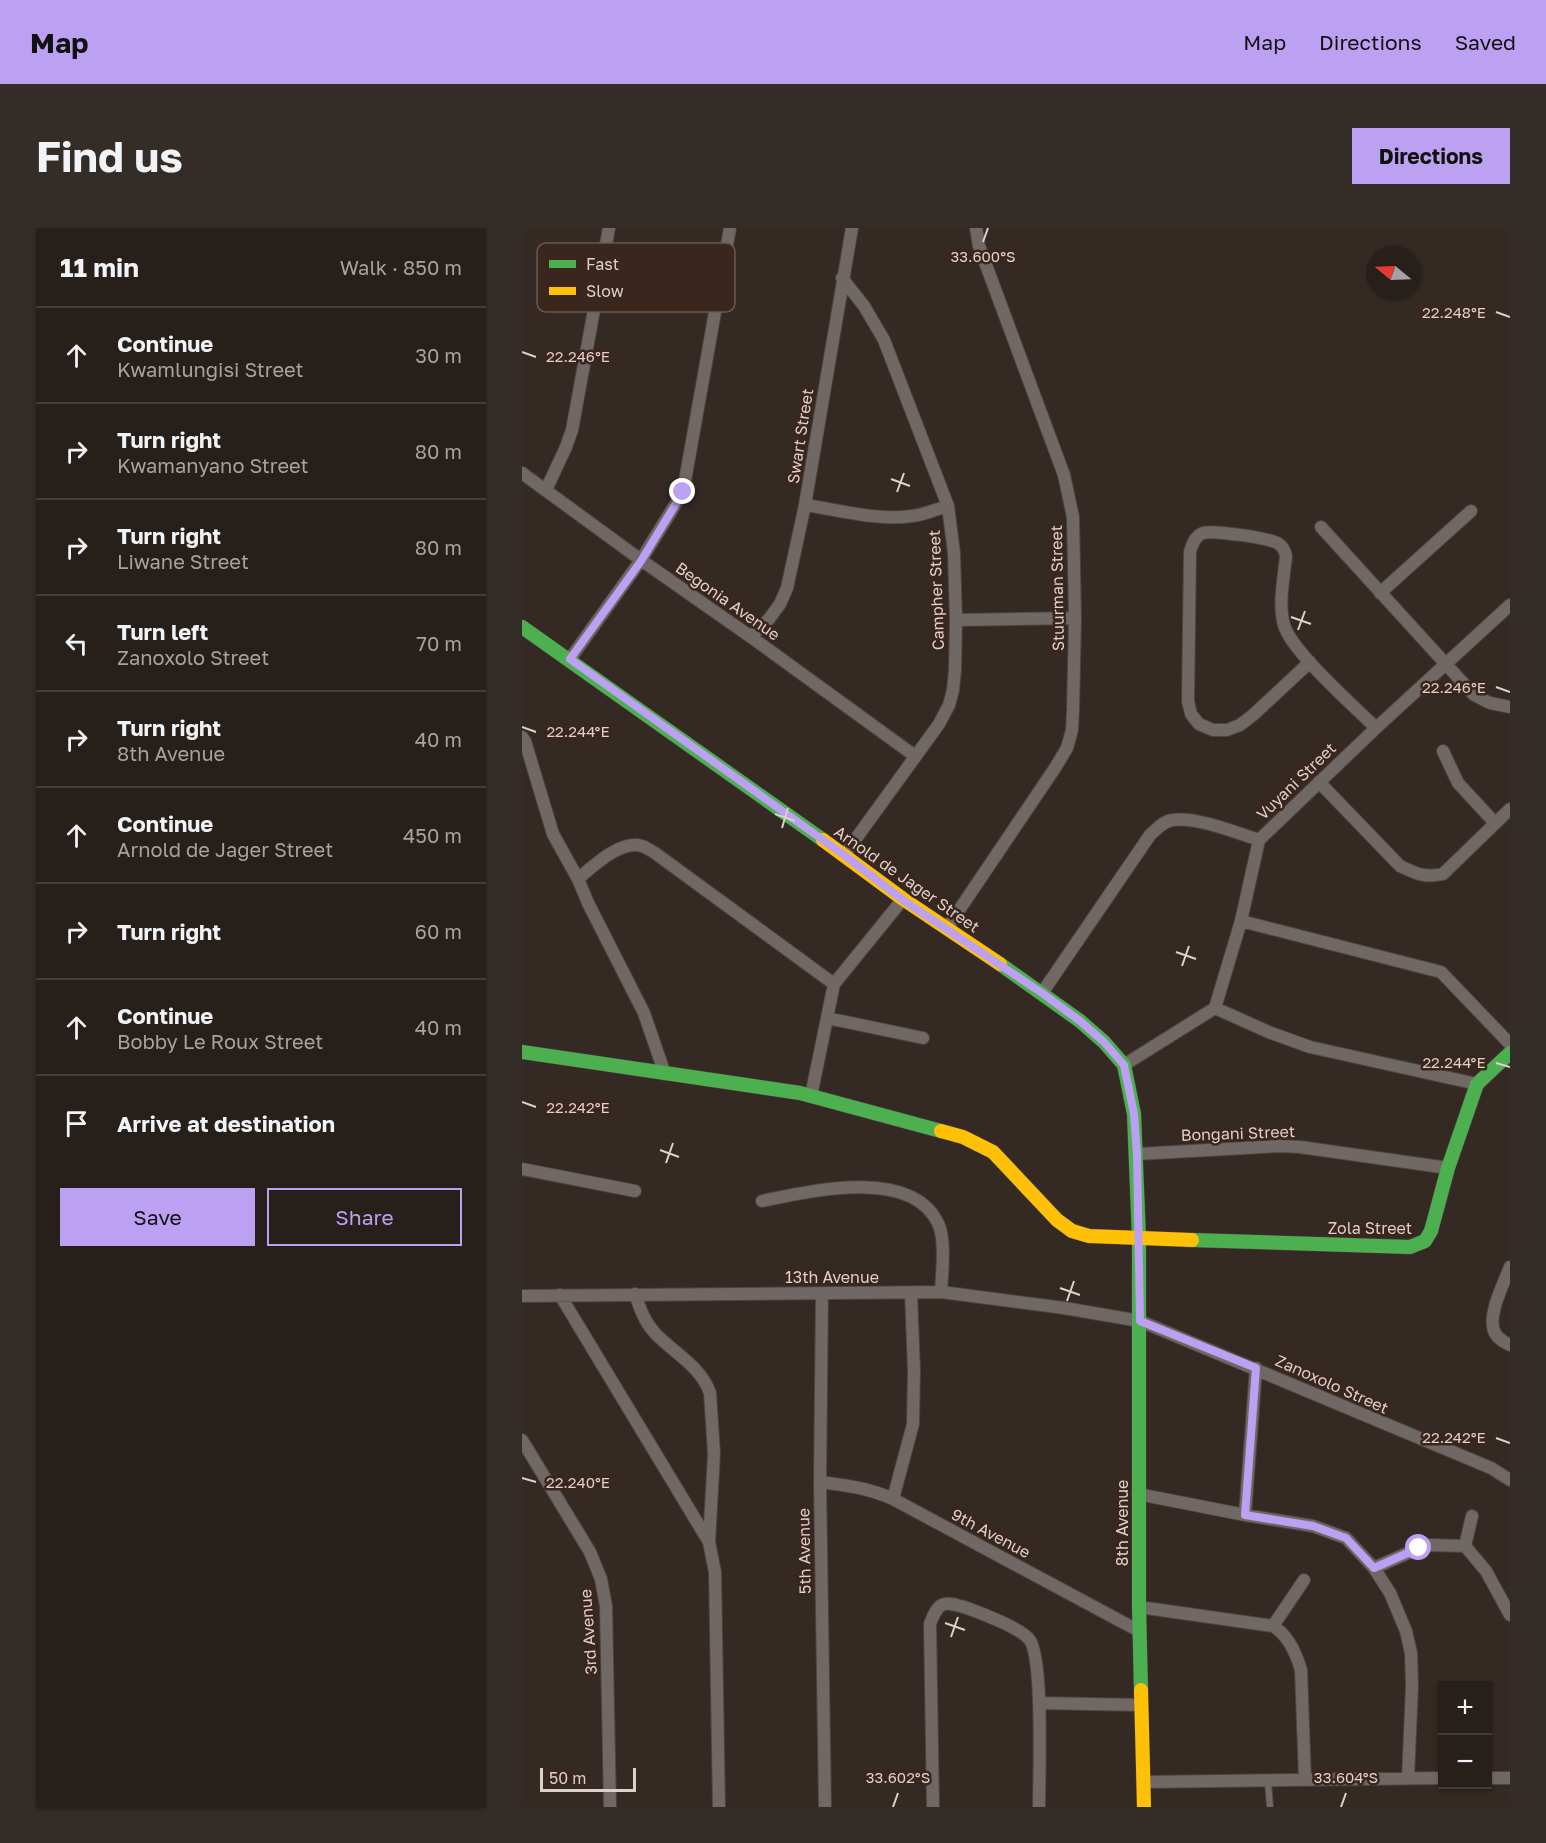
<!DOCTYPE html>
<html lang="en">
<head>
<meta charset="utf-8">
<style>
	:root { --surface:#271f1a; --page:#332c27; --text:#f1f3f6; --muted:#a4a2a2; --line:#433d39; --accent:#bca0f2 }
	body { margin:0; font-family:"Golos Text",sans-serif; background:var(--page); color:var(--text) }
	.controls { position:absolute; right:18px; bottom:18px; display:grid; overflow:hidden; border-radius:0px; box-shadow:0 2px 4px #0004 }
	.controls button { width:54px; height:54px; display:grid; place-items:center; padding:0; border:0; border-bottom:2px solid var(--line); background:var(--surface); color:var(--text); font:30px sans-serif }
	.compass { position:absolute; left:844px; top:18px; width:54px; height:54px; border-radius:50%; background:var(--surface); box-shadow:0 2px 4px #0004; rotate:289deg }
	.scale { position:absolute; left:18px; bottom:15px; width:96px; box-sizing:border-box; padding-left:6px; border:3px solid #ded0ca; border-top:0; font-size:16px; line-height:21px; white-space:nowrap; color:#ded0ca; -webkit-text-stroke:4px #3a261d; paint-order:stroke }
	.stop { position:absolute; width:18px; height:18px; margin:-14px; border:4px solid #bca0f2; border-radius:50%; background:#fff }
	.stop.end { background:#bca0f2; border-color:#fff; box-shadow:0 2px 6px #0008 }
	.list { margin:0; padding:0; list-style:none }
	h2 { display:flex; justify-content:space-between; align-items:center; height:78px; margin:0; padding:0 24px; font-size:26px }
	h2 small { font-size:20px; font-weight:400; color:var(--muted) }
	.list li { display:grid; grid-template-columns:39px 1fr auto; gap:18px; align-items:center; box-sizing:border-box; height:96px; padding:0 24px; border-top:2px solid var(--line) }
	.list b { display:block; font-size:22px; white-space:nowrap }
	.list p { margin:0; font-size:20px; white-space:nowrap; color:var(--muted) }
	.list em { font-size:20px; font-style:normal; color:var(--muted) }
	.actions { display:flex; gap:12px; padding:18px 24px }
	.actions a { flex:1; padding:14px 0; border:2px solid var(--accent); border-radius:0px; text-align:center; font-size:21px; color:var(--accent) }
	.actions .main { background:var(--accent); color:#111 }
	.icon { flex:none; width:33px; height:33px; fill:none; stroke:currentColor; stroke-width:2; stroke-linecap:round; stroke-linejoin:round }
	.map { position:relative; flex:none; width:988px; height:1579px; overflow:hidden; border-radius:0px }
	header { display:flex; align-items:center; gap:36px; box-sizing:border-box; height:84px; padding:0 30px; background:var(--accent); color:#111 }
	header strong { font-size:28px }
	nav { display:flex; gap:33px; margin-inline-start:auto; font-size:21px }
	.intro { display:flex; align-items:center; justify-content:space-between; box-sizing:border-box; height:144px; padding:0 36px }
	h1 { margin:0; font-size:42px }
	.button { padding:15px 27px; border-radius:0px; background:var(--accent); color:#111; font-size:21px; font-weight:700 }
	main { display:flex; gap:36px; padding:0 36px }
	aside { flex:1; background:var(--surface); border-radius:0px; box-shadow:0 2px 4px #0004 }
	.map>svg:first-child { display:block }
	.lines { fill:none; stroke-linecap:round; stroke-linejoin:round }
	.lane-casing { stroke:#4e443f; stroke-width:8 }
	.street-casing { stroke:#4e443f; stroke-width:14 }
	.fast-casing { stroke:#4e443f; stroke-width:15 }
	.slow-casing { stroke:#4e443f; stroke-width:15 }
	.lane { stroke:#706864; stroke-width:6 }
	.street { stroke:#706864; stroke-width:12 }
	.fast { stroke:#4caf50; stroke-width:14 }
	.slow { stroke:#ffc107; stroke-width:14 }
	.route { stroke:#bca0f2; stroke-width:8 }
	.ticks { fill:none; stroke:#ded0ca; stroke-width:2 }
	.labels { text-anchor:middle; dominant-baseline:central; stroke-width:5; stroke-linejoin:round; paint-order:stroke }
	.street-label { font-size:16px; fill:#ded0ca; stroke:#3a261d }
	.key { fill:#3a261d; stroke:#6b5951; stroke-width:1.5 }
	.key-label { font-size:16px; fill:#ded0ca }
	.ticks-label { font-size:15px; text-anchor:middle; fill:#ded0ca; stroke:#3a261d; stroke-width:5; stroke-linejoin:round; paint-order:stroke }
</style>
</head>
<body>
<header>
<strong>Map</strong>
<nav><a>Map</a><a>Directions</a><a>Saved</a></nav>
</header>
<div class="intro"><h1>Find us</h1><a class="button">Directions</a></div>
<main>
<aside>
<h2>11 min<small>Walk · 850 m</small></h2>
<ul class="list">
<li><svg class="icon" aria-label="ahead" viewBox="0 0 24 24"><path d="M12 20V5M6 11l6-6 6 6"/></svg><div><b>Continue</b><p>Kwamlungisi Street</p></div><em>30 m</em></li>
<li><svg class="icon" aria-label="right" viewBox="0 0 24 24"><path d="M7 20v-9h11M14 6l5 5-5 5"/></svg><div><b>Turn right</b><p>Kwamanyano Street</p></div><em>80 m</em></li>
<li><svg class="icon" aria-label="right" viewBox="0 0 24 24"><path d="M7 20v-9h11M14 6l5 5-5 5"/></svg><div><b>Turn right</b><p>Liwane Street</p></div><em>80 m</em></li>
<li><svg class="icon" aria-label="left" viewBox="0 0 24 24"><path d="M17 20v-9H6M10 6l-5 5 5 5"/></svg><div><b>Turn left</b><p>Zanoxolo Street</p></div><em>70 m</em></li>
<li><svg class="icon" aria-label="right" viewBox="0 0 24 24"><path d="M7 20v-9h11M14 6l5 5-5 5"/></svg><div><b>Turn right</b><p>8th Avenue</p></div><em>40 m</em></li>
<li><svg class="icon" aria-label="ahead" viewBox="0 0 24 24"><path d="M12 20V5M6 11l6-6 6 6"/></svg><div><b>Continue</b><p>Arnold de Jager Street</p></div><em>450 m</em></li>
<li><svg class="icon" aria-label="right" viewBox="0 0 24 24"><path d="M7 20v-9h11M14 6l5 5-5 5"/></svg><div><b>Turn right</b></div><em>60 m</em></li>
<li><svg class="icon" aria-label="ahead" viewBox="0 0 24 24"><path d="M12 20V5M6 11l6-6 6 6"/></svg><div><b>Continue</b><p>Bobby Le Roux Street</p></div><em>40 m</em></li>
<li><svg class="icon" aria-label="arrive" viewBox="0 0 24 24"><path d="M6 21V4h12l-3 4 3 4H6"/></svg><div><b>Arrive at destination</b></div></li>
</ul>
<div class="actions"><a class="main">Save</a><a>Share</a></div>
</aside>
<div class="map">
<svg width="988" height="1579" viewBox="0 0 988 1579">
	<rect width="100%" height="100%" fill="#342923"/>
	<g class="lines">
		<!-- lane casing -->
		<g class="lane-casing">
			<path id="lane" d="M746,1553L748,1579"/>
		</g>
		<!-- street casing -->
		<g class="street-casing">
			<path id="street" d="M320,50L342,78L362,112L426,278L432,325L434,392L433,442L431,462L427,477L417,496L322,627
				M0,245L119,332L229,409L393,528
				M24,262L44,219L50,202L87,0
				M283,277C318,282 355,293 390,288C402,287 414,281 426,278
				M799,299L952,467L968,475L988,479
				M858,365L949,283
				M434,392L553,390
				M229,409L247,391L258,376L265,360L283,277L330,0
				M48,431L119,332L161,264L208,0
				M788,434L731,487L718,497L705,502H691L677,496L669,486L666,473L668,324C670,316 673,308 681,305C691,302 749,310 757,316C761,319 763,323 764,328C762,350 756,376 762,397C769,423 833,479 854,500
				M0,509L3,513L31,606L56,651
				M921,523L936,555L973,595
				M797,554L878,638C895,646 902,650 921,646L988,581
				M719,693L919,744L988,816
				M425,700L533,540L545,520L550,502L551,482L553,390L551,289L542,247L457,18L454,0
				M520,765L628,607C635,601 641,593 651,592C673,588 715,605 737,612
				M693,780L749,805L788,819L955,856
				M305,790L401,810
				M602,837L693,780L719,693L737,612L854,500L988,377
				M143,846L122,785L66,675L56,651C71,638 98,612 120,618C124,619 129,623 133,625L312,756
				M289,868L312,756L381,671
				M615,926L758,918L778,919L926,940
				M0,941L113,963
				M240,973C288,963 389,939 416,995C424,1011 420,1046 419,1064
				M988,1039C982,1055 964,1089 973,1105C976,1111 982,1114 988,1117
				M113,1066C118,1080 122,1093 132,1104C150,1124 179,1138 188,1165L192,1226L187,1314
				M300,1066L298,1254L303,1579
				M38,1067L187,1314L193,1344L197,1579
				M0,1068L419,1064L542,1080L618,1093L969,1240L988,1252
				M0,1212L68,1324L79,1351L84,1378L88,1579
				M298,1254C323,1257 347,1260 371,1271L617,1403
				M616,1266L723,1287L791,1298L824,1310L852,1340L868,1365L884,1403L889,1425L890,1458L886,1550
				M371,1271L391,1196L392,1143L389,1065
				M723,1287L734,1140
				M943,1318L950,1288
				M852,1340L897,1320L909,1317L943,1318L964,1343L988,1387
				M617,1379L751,1398C766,1407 774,1425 779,1442L783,1551
				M751,1398L782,1352
				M517,1475L619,1477
				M966,1550H988
				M622,1554L921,1550
				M411,1579L408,1396C417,1372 422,1373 445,1380C459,1385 498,1400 507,1411C522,1428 517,1550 517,1579"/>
		</g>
		<!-- fast casing -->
		<g class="fast-casing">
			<path id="fast" d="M0,399L301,612
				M478,736L558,793L582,814L602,837L612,886L617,1010V1379L619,1462
				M0,824L278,865L419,903
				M670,1012L888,1019L903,1013L909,1003L926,940L955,856L988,825"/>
		</g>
		<!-- slow casing -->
		<g class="slow-casing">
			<path id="slow" d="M301,612L381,671L478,736
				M419,903L441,909L471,924L535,992L550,1003L567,1008L670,1012
				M619,1462L622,1579"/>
		</g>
		<!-- lane -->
		<use href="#lane" class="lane"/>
		<!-- street -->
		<use href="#street" class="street"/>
		<!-- fast -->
		<use href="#fast" class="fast"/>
		<!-- slow -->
		<use href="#slow" class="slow"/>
	</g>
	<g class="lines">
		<!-- route -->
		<path class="route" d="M161,264L119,333L48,431L322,627L381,672L520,765L558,793L582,814L602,837L612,886L615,926L618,1093L734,1140L723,1287L791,1298L824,1310L852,1340L897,1320"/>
	</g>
	<!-- ticks -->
	<path class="ticks" d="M461,14L466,0M974,84L988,89M0,124L14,129M369,251L388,258M375,264L382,245M769,389L789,396M776,402L783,383M974,459L988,464M0,499L14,504M253,586L273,593M260,600L266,580M654,724L674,731M660,738L667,718M974,835L988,839M0,874L14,879M138,922L157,929M144,935L151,915M538,1060L558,1067M545,1073L552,1053M974,1210L988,1215M0,1250L14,1254M423,1395L443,1402M429,1409L436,1389M371,1579L376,1565M819,1579L824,1565"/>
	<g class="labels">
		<!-- street labels -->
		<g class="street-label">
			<text transform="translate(278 208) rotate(-81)">Swart Street</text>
			<text transform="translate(535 360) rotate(-91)">Stuurman Street</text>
			<text transform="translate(414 362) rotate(-92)">Campher Street</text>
			<text transform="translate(206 373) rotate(35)">Begonia Avenue</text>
			<text transform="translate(774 553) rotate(-44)">Vuyani Street</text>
			<text transform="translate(385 651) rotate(35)">Arnold de Jager Street</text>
			<text transform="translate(716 905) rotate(-2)">Bongani Street</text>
			<text x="848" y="1000">Zola Street</text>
			<text x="310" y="1049">13th Avenue</text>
			<text transform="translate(810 1156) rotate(24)">Zanoxolo Street</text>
			<text transform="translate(600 1295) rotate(-90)">8th Avenue</text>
			<text transform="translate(469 1305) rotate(28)">9th Avenue</text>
			<text transform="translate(282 1323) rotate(-91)">5th Avenue</text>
			<text transform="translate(66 1404) rotate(-94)">3rd Avenue</text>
		</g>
	</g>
	<!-- legend -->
	<rect x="15" y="15" width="198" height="69" rx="9" class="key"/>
	<rect x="27" y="32" width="27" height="8" fill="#4caf50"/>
	<rect x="27" y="59" width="27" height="8" fill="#ffc107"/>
	<g class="key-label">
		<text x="64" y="42">Fast</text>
		<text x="64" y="69">Slow</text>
	</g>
	<g class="ticks-label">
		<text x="461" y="34">33.600°S</text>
		<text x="932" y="90">22.248°E</text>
		<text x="56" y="134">22.246°E</text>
		<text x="932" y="465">22.246°E</text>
		<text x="56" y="509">22.244°E</text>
		<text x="932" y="840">22.244°E</text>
		<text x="56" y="885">22.242°E</text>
		<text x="932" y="1215">22.242°E</text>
		<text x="56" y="1260">22.240°E</text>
		<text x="376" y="1555">33.602°S</text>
		<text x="824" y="1555">33.604°S</text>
	</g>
</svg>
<div class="controls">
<button>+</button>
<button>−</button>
</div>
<svg class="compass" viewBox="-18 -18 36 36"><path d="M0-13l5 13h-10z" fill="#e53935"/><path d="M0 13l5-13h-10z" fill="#a4a2a2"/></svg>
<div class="scale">50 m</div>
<div class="stop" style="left:897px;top:1320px"></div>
<div class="stop end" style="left:161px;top:264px"></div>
</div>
</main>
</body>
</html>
